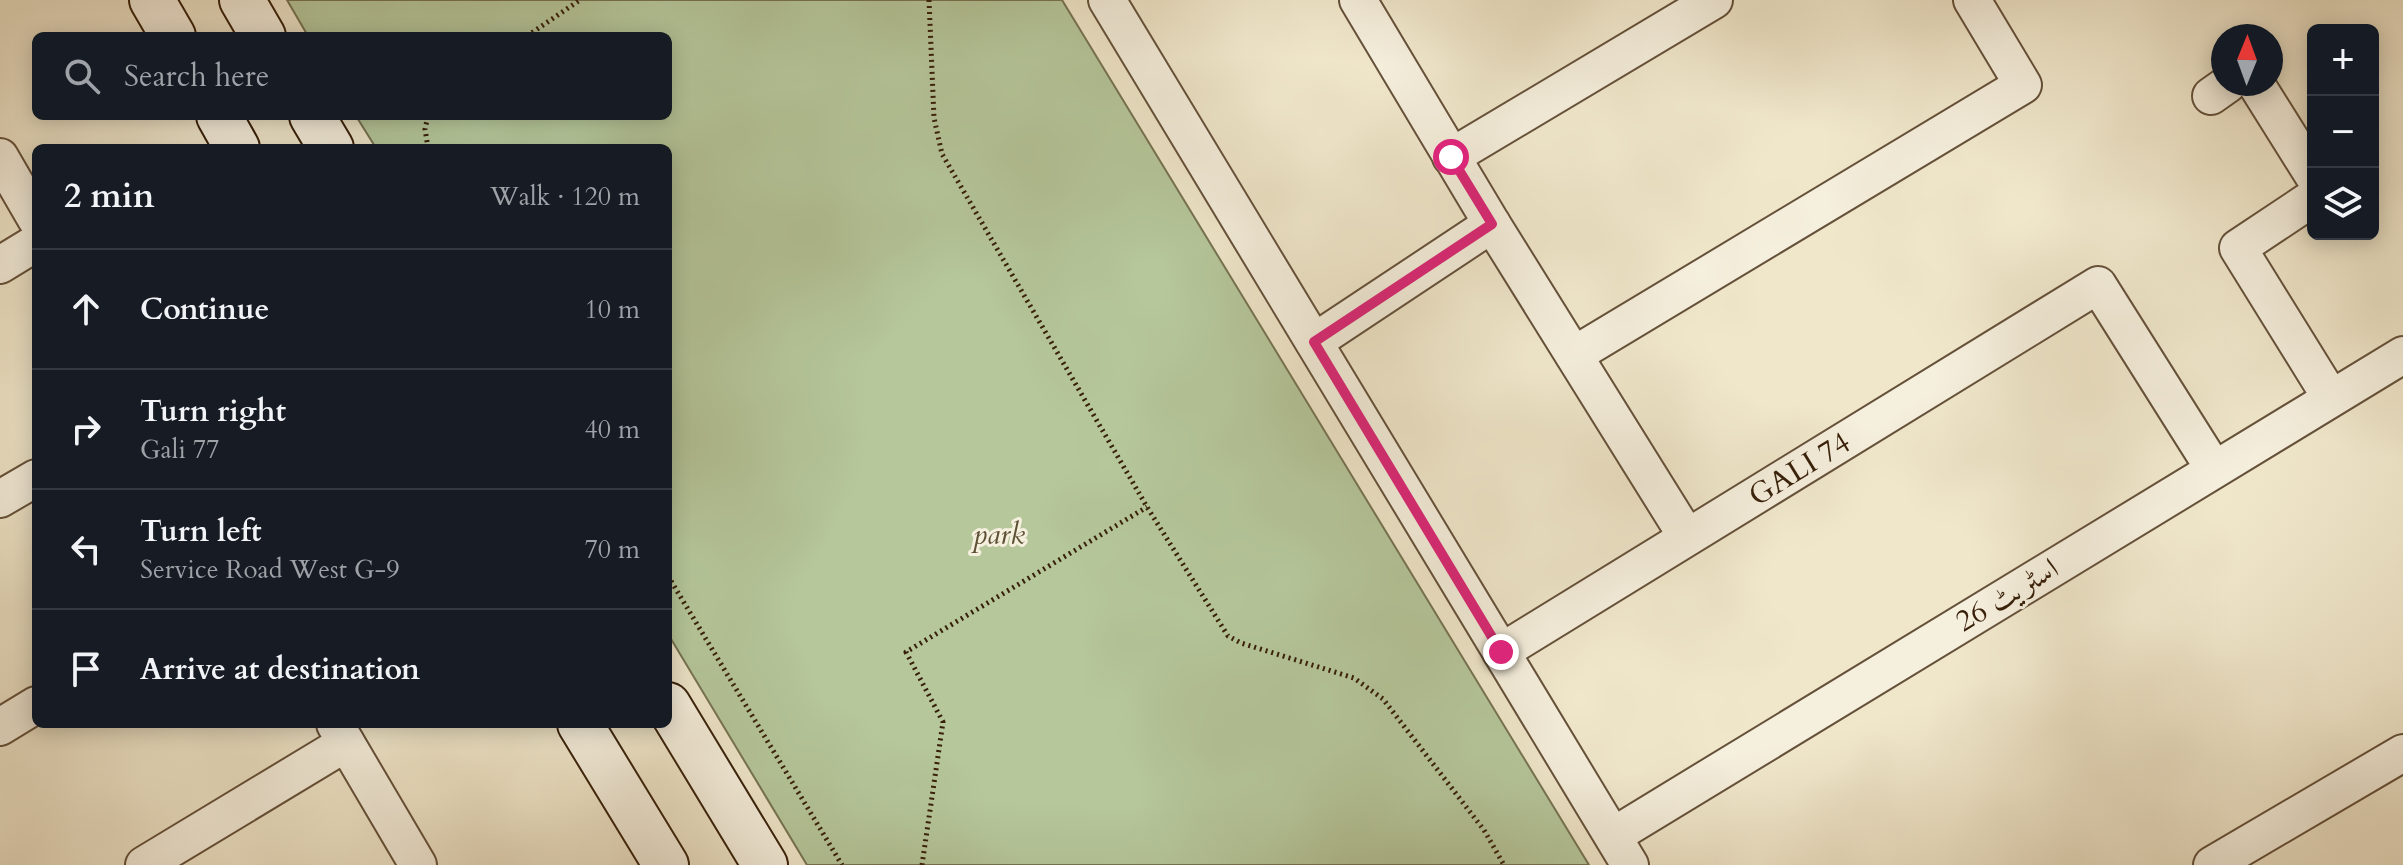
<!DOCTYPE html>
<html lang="en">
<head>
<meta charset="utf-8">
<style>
	:root { --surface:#171b24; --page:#20242c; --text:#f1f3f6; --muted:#9ea1a6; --line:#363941 }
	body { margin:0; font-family:Cardo,Amiri,serif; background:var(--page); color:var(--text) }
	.controls { position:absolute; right:24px; top:24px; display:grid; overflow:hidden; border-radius:12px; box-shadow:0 4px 20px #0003 }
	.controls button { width:72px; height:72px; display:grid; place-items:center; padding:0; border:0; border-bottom:2px solid var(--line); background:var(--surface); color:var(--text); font:40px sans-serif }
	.compass { position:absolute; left:2211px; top:24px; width:72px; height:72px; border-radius:50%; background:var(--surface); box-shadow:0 4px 20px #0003; rotate:1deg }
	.stop { position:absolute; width:24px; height:24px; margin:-18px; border:6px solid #db2777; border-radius:50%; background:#fff }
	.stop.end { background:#db2777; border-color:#fff; box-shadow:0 2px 8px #0008 }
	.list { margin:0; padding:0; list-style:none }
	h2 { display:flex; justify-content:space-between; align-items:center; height:104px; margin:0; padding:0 32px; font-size:34px }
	h2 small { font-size:26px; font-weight:400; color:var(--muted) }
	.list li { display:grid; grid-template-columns:52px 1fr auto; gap:24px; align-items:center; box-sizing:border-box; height:120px; padding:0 32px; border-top:2px solid var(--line) }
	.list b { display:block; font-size:30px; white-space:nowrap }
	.list p { margin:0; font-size:26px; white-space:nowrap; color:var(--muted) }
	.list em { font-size:26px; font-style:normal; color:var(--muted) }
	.icon { flex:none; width:44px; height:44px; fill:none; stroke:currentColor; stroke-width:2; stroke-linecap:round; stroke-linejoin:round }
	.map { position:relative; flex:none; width:2403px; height:865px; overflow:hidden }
	.search { position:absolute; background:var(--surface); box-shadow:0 4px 20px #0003; left:32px; top:32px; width:640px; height:88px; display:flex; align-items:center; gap:20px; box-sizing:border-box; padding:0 28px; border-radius:12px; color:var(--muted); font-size:30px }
	.panel { position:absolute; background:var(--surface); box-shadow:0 4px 20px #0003; left:32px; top:144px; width:640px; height:584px; border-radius:12px }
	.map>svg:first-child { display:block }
	.green { fill:#b5c79b; stroke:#767352; stroke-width:2 }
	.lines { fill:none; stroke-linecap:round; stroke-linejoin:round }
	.minor-casing { stroke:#65513a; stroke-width:40 }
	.secondary-casing { stroke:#371f09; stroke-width:48 }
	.path { stroke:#371f09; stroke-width:5; stroke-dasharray:2 4; stroke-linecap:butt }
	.minor { stroke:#f5efdd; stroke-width:36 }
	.secondary { stroke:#f5efdd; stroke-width:44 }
	.route { stroke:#db2777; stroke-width:10 }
	.labels { text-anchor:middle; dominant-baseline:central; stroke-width:6; stroke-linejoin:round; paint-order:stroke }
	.street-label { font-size:30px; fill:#371f09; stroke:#f5efdd }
	.park-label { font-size:30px; font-style:italic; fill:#5d5135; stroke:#f5efdd }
</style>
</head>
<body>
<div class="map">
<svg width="2403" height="865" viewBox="0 0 2403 865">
	<rect width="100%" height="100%" fill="#f0e7cb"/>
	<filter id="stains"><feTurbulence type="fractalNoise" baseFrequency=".0025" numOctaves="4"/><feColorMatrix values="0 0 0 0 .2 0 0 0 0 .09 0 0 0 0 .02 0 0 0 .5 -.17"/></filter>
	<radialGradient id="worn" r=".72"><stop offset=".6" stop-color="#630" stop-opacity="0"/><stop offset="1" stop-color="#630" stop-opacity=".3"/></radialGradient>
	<!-- green -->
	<path class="green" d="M287,0H1062L1589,865H807L668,634V148H376L356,116H668V36H308Z"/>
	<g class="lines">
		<!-- minor casing -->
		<g class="minor-casing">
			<g id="minor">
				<path d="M1107,0L1630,865"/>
				<path d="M1358,0L1492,224L1687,537"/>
				<path d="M2256,84L2313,175"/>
				<path d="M2211,96L2228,84"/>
				<path d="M0,157L36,219"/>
				<path d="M1451,157L1714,0"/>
				<path d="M2313,198L2238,248L2331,398"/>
				<path d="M0,265L36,243"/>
				<path d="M1314,342L1492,224"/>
				<path d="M1574,355L2023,85L1972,0"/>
				<path d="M0,499L36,478"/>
				<path id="s1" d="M1501,652L2098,285L2214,469"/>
				<path d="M335,724L418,865"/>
				<path d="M0,727L36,705"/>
				<path d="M1613,836L2403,355"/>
				<path d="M144,865L346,743"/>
				<path d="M2212,865L2403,753"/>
			</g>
		</g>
		<!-- secondary casing -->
		<g class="secondary-casing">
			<path id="secondary" d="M152,0L173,36
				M242,0L263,36
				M219,116L237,148
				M312,116L331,148
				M668,705L765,865
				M580,724L666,865"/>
		</g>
		<!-- path -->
		<path class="path" d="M929,0L934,118L942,154L1147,507L1228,636L1241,643L1354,678L1383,699L1484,830L1504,865
			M527,36L580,0
			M428,148L425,129L428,116
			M668,576L842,865
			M922,865L943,722L906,652L1147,507"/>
		<!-- minor -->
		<use href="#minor" class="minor"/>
		<!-- secondary -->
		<use href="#secondary" class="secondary"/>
	</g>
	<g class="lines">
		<!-- route -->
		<path class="route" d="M1451,157L1492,224L1314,342L1501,652"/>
	</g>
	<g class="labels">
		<!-- street labels -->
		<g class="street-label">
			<text stroke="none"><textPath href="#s1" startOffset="350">GALI 74</textPath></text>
			<text transform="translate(2007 595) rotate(-31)">اسٹریٹ 26</text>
		</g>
		<!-- park labels -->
		<g class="park-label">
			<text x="999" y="534">park</text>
		</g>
	</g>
	<rect width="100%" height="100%" filter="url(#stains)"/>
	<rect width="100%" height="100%" fill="url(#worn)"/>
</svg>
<div class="controls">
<button>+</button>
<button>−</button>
<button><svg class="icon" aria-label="layers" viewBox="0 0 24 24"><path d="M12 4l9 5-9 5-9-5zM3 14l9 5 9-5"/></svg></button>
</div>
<svg class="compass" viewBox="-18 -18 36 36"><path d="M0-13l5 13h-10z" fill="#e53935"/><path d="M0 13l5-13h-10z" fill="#9ea1a6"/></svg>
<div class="stop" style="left:1451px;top:157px"></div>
<div class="stop end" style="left:1501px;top:652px"></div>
<div class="search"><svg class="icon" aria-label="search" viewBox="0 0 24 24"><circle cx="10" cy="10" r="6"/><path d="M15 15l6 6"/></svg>Search here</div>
<section class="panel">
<h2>2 min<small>Walk · 120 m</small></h2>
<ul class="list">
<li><svg class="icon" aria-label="ahead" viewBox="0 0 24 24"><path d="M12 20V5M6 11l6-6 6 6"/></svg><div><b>Continue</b></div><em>10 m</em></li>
<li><svg class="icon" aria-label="right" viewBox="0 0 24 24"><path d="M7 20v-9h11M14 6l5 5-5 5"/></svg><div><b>Turn right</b><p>Gali 77</p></div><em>40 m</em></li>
<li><svg class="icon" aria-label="left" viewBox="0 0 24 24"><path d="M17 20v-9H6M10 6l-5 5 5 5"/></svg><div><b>Turn left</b><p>Service Road West G-9</p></div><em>70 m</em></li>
<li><svg class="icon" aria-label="arrive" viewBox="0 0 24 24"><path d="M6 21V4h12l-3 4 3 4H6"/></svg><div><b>Arrive at destination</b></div></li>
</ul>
</section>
</div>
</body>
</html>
